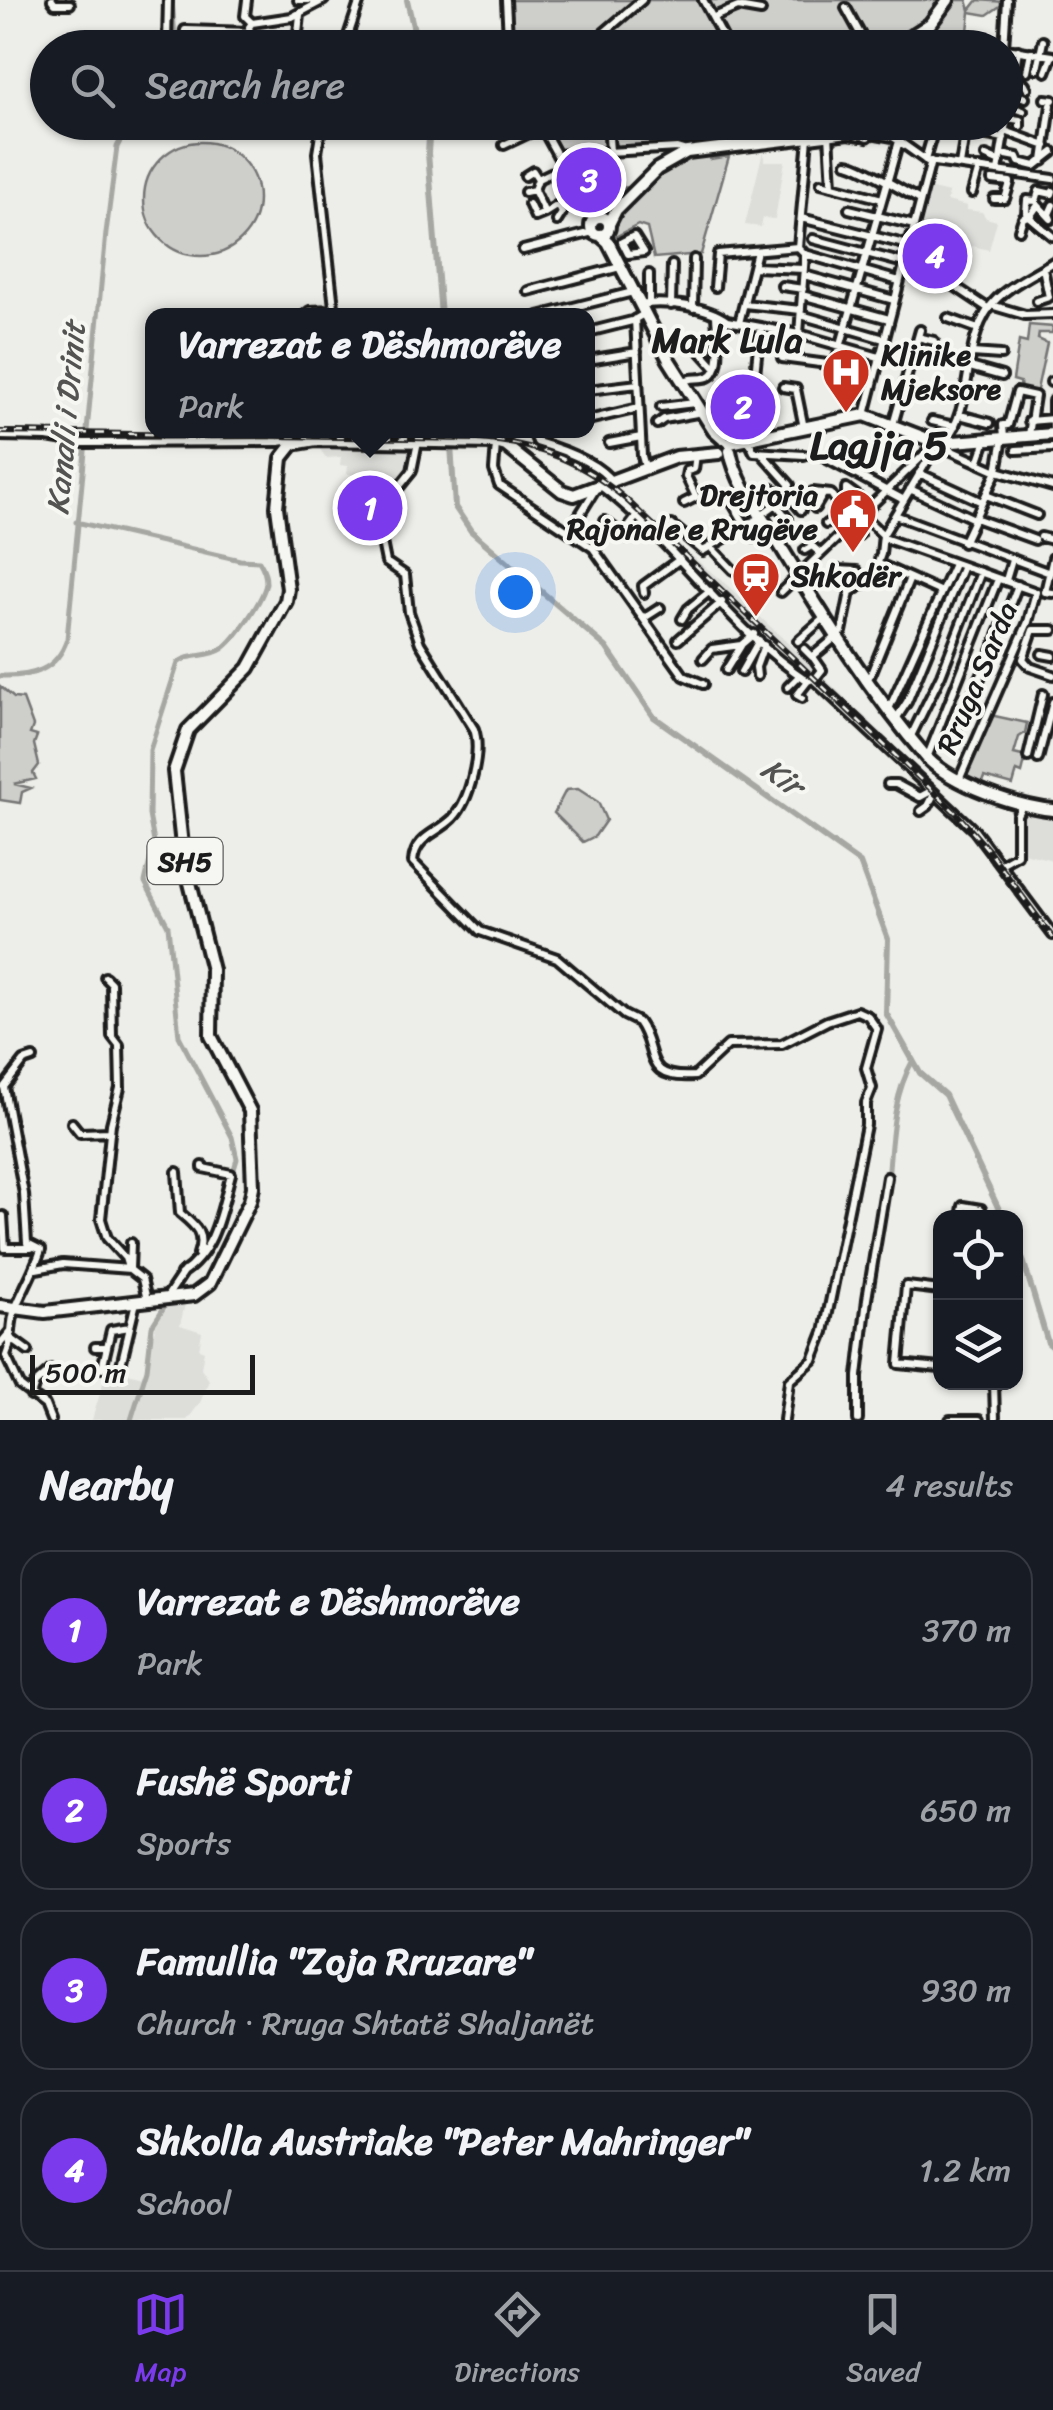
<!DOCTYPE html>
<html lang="en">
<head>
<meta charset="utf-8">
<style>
	:root { --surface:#171b24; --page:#242831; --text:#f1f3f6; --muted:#9ea1a6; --line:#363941; --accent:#7c3aed }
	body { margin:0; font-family:Sriracha,sans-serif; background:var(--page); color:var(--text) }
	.controls { position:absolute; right:30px; bottom:30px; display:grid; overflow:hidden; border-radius:20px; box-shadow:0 2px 8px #0004 }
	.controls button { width:90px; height:90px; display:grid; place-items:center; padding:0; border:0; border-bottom:2px solid var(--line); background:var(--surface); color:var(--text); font:50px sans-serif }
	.scale { position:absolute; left:30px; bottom:25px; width:225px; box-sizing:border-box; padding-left:10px; border:5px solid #1c1c1c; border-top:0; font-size:28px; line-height:35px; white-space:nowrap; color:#1c1c1c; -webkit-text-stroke:8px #f6f6f2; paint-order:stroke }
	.you { position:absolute; left:515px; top:592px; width:35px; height:35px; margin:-25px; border:8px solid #fff; border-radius:50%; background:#1a73e8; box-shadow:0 0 0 15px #1a73e833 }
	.badge { display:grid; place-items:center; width:65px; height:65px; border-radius:50%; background:var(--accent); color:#fff; font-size:32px; font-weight:700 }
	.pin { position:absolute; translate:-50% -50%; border:5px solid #fff; box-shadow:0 2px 10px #0006 }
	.popup { position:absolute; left:145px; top:308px; width:450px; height:130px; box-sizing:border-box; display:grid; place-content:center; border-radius:20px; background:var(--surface); filter:drop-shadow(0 2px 8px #0005); font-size:32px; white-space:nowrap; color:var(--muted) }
	.popup b { font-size:38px; color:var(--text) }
	.popup::after { content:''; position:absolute; left:50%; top:100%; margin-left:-20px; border:20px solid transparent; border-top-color:var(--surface) }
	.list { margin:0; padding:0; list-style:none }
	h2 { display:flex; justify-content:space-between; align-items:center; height:130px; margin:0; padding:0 40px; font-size:42px }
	h2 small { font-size:32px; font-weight:400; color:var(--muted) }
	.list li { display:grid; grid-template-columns:65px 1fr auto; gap:30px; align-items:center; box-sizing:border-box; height:160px; margin:0 20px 20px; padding:0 20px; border:2px solid var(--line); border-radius:30px }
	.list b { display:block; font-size:38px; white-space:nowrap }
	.list p { margin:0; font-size:32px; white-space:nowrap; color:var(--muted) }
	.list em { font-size:32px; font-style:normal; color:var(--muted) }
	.icon { flex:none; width:55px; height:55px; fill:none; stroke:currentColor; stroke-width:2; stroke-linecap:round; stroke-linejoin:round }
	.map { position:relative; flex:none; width:1053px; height:1420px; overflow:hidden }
	.search { position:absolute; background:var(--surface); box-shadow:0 2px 8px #0004; left:30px; right:30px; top:30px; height:110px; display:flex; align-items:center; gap:25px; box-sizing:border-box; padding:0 35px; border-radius:55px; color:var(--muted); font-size:38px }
	.sheet { height:850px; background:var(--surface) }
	nav { display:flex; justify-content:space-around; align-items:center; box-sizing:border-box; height:140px; border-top:2px solid var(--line); background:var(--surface); font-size:28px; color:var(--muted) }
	nav a { display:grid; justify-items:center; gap:5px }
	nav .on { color:var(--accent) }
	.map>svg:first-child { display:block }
	.built { fill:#ddddda }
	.green { fill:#cececb; stroke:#757574; stroke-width:2.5 }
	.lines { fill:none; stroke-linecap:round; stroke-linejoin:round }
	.canal { stroke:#a6a6a3; stroke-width:5 }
	.river { stroke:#a6a6a3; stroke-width:6 }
	.minor-casing { stroke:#1c1c1c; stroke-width:14 }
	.major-casing { stroke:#1c1c1c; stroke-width:18 }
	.minor { stroke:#f6f6f2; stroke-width:6 }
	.major { stroke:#f6f6f2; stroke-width:10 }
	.rail-casing { stroke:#1c1c1c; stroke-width:6 }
	.rail { stroke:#f6f6f2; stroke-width:2.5; stroke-dasharray:8; stroke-linecap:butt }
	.labels { text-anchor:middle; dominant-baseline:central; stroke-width:8; stroke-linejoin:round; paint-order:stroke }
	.shield { fill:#f6f6f2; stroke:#5d5d5c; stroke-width:2.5 }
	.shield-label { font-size:28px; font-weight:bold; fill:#1c1c1c }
	.poi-label { font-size:30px; font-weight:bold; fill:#1c1c1c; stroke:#f6f6f2; text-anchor:start }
	.street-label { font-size:30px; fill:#1c1c1c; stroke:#f6f6f2 }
	.water-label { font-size:32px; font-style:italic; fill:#535352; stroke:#f6f6f2 }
	.quarter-label { font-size:35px; font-weight:bold; fill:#1c1c1c; stroke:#f6f6f2 }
	.district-label { font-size:40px; font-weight:bold; fill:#1c1c1c; stroke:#f6f6f2 }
</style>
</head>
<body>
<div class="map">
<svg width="1053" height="1420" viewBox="0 0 1053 1420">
	<rect width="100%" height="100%" fill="#edede9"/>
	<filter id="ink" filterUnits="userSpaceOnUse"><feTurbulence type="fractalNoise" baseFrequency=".01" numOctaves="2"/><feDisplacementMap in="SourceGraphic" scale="20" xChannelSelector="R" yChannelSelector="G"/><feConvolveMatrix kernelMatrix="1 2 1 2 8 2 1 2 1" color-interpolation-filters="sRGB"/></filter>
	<g filter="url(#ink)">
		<!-- built -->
		<path class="built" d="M764,147V161H785L775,219L763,218L761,227L745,225Z
			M928,188L949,193L947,201L967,206V210L982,212L986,218L997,221L989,250L916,232L921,226L918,225Z
			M915,235L956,246L955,253L962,255L955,278L937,273L934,278L906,271Z
			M316,443L415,444L410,472L401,480L361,487V475L347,474L348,466L340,465L341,457L326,458Z
			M671,542H675L728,586L883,734L934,790L779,645L756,635L669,545Z
			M1026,811L1053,813V860L1019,852V814H1026Z
			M173,1301L185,1304L180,1325L202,1332L199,1349L204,1351L201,1368L209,1380L200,1403L187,1420H92L104,1380L110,1379L113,1369L143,1377L157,1321Z"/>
		<!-- green -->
		<path class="green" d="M508,0H947L930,24L887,48L509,47Z
			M952,0H967L970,10L978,0L1006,2L987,15L970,12L968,31L960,47L901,48Z
			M534,123H832L828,129L786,138L688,148L680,145L550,153Z
			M144 199a57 57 0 1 1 114 0a57 57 0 1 1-114 0Z
			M709,151L710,159L729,156L701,254L654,258L647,228L638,225L611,239L613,219L660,172L682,157Z
			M616,154L618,188L632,187L603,214L592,155Z
			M1029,325L1053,327L1052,333H1039L1038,339L1047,343L1037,390L1033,394L1021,391L1020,382L1013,380L1019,341L1027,343Z
			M0,686L14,698L23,699L33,726L30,734L37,736L34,744L39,765L33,773L36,779L14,784L31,788L22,792L20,803L0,800Z
			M990,715L1027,723L1025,733L1019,737L1014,754L1026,757L1022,773L1017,771L1013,785L984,777L981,785L962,778Z
			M578,789L598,802L606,820L595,836L583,842L554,813L566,790Z"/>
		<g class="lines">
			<!-- canal -->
			<path class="canal" d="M172,0L176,48
				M76,522L240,560L259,561C263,567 266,575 266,583C264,598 235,641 222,649C208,658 189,653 178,663L150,750L149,815L154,842L145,882L168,926L179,1036L232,1137L237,1159L232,1176
				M0,676C31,677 57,671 67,639L106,233L117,147L130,122
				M888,1179C892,1138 892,1098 913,1060
				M210,1246L221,1228L229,1191
				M867,1323L870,1299
				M131,1420L147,1369L152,1326L182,1279L194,1267"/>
			<!-- river -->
			<path class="river" d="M407,0L418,48
				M430,122L428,153L441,316
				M450,430L455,507L471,531L606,647L654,717L860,863L888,939L886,1013L920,1073L945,1095L1003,1218
				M1016,1244L1024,1263L1048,1343L1053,1347"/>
			<!-- minor casing -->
			<g class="minor-casing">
				<path id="minor" d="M52,0L55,4H70
					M247,0L245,16L252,23
					M298,0H316
					M703,0L724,39L734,48
					M846,8L868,48
					M714,17L738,7L761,11
					M567,38L589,43
					M283,44L298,33L300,15
					M117,48L120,44L167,43L168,0
					M182,48L185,30L250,32
					M254,48L249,27L252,23L292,17L324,0
					M344,48L360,0
					M506,48L508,37L506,0
					M586,48L642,0
					M1004,48L1007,0
					M1006,49L1053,56
					M1037,69L1043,41
					M1027,71L1031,52
					M1046,72L1052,56
					M1013,80L1025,84L1027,88
					M1011,92L1025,98
					M1045,99L1053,100
					M1009,106L1023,111
					M1007,118L1020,120V126
					M322,122L317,153L335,316
					M539,122L584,204L598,217
					M608,122L610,152
					M739,122L743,144
					M759,122V142
					M496,131L507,122
					M1005,131L1046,146
					M871,133L893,137L927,161L1053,179
					M829,134L832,186
					M888,135L889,122
					M988,135L1004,138
					M896,139L898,122
					M504,145L542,127
					M1001,154L1017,157L1019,162L1035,166L1053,152
					M557,155L677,148L687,151
					M986,156L1000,162
					M925,160L936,122
					M1043,161L1051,105
					M847,163C860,164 904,192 920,200
					M960,165L967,122
					M998,171L1018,50
					M525,176L533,171L538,179
					M992,180L1010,182
					M821,183L882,199
					M534,190L545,213L577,193
					M1053,191L1052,194L1039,191L1036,201L1027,200L1026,213L1031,215L1038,205L1051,219L1049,214L1053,205
					M525,192L534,190L538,179L563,167
					M972,193L979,168
					M994,199H1005L1010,183
					M529,204L535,217L545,213
					M849,209L914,225
					M801,218L908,245
					M557,221L562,213L558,205
					M1019,230L1023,218L1028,216L1052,236
					M634,236L644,252L628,254L622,242Z
					M813,239L904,263
					M523,250L593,232
					M805,254L899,281
					M754,267L804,269
					M804,275L894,300
					M953,285L989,309
					M782,286L803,289
					M715,287L718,254L798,247
					M528,291L620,267
					M802,295L889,319
					M1037,301L1049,297L1043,268
					M649,303V274
					M744,304L801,310
					M639,305C664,300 707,306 727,321L799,334L879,357
					M671,305L672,265
					M991,305L1025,315L1053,314
					M693,308L694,259
					M801,315L884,339
					M304,316L310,311L334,310
					M538,316L633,292
					M948,318L978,329
					M635,319L642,456L646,470
					M739,323L757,251
					M588,332L632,321L644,314
					M799,334L805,254L798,247L808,138
					M918,337L934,341
					M696,346L715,367
					M972,353L1001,355
					M782,358L835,365L899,141
					M588,360L637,352
					M970,367L1002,376
					M755,375L760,327
					M684,381C692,377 699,380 708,377C725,371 716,329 716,315
					M1051,382H1053
					M783,387L796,389L804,428
					M588,390L638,384
					M1053,401V427
					M661,407L695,403
					M865,415L931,161
					M960,415L990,423
					M588,420L639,408
					M932,421L955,426
					M1029,421L1053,419
					M657,424L664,419L702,412
					M893,425L920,330
					M0,436L47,437L83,443L279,442L305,438
					M535,437L537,442C561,449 598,462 613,483
					M1004,437L1003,425H1008L1017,392L1035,396L1029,435
					M275,441V434L282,430
					M418,441L412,471L395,492L381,537L386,562L405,575L409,612L420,643L474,729C482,752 470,800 453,818C437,834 415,836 413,862L480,931L557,958L624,1015L638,1022C659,1051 640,1080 695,1076L728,1045L782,1044L827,1021L857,1011L868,1016L877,1029L866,1068L872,1088L866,1103V1125L824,1332L813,1360L789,1381L784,1420
					M749,441L754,452L804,455
					M609,443L641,437
					M944,443C975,404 961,348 989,308C1003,288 1032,275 1053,262
					M496,444L494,470L499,485L593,548L684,676L703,684
					M941,446L997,471L1053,487
					M1016,450L1053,448
					M763,455L790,485L786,492
					M827,459L904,500
					M978,463L986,440
					M919,473L982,502
					M602,487C676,543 731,631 808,681L813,679L975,831L1053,935
					M910,489L974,519
					M786,492L801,510
					M728,495L746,526
					M986,495L1037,515
					M684,503L696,497L686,476L687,471L694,469L696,455
					M776,504L788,519
					M796,504L813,492L831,494L859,535
					M859,505L846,497V488L857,496L865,511
					M815,508L824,493
					M861,514L883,535
					M761,515L779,502L773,489
					M895,515L1050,573
					M975,518L1035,540
					M604,521L629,539
					M826,524L832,521L844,531
					M672,525L703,551L762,516
					M747,525L755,538
					M573,533L577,519L595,490
					M623,534L637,516
					M1041,537L1053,540
					M884,538L1036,592L1028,622L959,780
					M963,543L997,471L1003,438
					M711,547L733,570
					M805,550L812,546L820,553
					M1053,558L1045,592L1053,593
					M879,564L941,592
					M837,570L857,571L858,587
					M1006,580L1012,560
					M781,592L934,445
					M644,593L643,586L680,559
					M643,616L646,617L660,608
					M682,619L688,609L710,591
					M1053,630H1033L1023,659L1030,667L1053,675
					M678,640L722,602
					M798,641L824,618
					M804,649L812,657L842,632L850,592L872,579L881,554L883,535L936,446
					M1042,654L1053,656
					M813,657L822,670L814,680
					M703,659L712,649L741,645L754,634
					M726,670L741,646
					M741,672L759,640
					M757,676L756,667L764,645
					M865,681L871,674L910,578
					M788,687L799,676
					M802,698L797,695L808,681
					M889,709L954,564
					M896,719L907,702L963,566
					M955,731L988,661L1018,585
					M910,738L941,675L981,572
					M1028,757L1043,694
					M927,758L998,579
					M1038,759L1053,702
					M888,784H896L920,797L931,791
					M921,811L928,806L934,794
					M1001,864L1017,855V815L1023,803
					M105,977L111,983L112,1036L119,1045L120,1088L111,1124L101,1219L107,1238L125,1258L128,1268L142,1279L147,1300
					M33,1058L24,1061L4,1087L24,1194L27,1243L41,1250C34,1271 23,1289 15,1309C9,1326 13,1339 6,1356L20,1386L45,1405L51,1420
					M72,1123L80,1133L110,1132
					M177,1172L180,1213C194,1225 206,1233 198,1254
					M3,1216L5,1248H31
					M961,1218L963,1206L981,1209L984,1218
					M36,1269L63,1264L130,1269L131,1243
					M181,1274C216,1251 221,1211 231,1174L203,1168V1166
					M906,1286L899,1364L940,1368
					M907,1286L940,1290
					M166,1298L184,1271
					M13,1340L28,1351
					M0,1344L10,1332
					M95,1347H107
					M121,1365L136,1302
					M102,1368L111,1330L130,1327
					M994,1382L995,1420
					M31,1396L35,1384L51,1370
					M858,1420V1376L867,1299L887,1177
					M950,1420H979"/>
			</g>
			<!-- major casing -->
			<g class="major-casing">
				<path id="major" d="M893,48L930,24L948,0
					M865,122L860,131L867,135L873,129L868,122
					M591 226a9 9 0 1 1 18 0a9 9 0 1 1-18 0Z
					M609,224L616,210L657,169L687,152L849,132L862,134
					M600,235L608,242L669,360L714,431L723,439
					M730,443L865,415L935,442
					M941,443L1053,434
					M730,451C736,484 763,518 781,547C826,621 871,693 927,758C953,785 1016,806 1053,810
					M0,1306L45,1312L194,1295L210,1283L250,1201L253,1187L250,1111L211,1036L212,970L183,855L174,771L188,730L249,668L286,601L288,589L277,507L282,458L293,444L316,440L495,443L506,446L562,491L574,495L676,457L719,453"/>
			</g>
			<!-- minor -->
			<use href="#minor" class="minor"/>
			<!-- major -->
			<use href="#major" class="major"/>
			<!-- rail casing -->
			<g class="rail-casing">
				<path id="rail" d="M0,432L478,439C537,443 586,463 630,503L956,813L990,852L1053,938"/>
			</g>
			<!-- rail -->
			<use href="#rail" class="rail"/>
		</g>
	</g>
	<!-- icons -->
	<defs>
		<g id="hospital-pin" transform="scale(2.5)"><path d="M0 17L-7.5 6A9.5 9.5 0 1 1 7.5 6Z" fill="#c8321e" stroke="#f6f6f2"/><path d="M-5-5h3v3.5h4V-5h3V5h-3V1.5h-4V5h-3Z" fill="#fff"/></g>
		<g id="civic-pin" transform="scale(2.5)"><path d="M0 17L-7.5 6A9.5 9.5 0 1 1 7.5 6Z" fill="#c8321e" stroke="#f6f6f2"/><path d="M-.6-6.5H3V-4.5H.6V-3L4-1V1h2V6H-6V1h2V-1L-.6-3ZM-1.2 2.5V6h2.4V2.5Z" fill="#fff"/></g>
		<g id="station-pin" transform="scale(2.5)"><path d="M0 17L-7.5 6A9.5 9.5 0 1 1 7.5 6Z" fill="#c8321e" stroke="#f6f6f2"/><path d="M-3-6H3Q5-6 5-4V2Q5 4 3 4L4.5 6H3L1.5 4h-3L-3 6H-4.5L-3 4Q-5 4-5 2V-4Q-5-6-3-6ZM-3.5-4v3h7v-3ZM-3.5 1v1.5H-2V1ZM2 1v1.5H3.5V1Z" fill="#fff"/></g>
	</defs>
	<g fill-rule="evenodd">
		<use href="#hospital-pin" x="846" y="372"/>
		<use href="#civic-pin" x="853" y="512"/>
		<use href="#station-pin" x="756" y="576"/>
	</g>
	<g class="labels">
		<!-- shield labels -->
		<rect class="shield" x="147.5" y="838" width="75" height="46" rx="8"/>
		<g class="shield-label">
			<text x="185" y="861">SH5</text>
		</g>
		<!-- poi labels -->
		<g class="poi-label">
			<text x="881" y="355">Klinike<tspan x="881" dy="34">Mjeksore</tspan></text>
			<text x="818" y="495" text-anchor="end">Drejtoria<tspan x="818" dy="34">Rajonale e Rrugëve</tspan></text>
			<text x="791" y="576">Shkodër</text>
		</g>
		<!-- street labels -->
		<g class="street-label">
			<text transform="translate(977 678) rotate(-67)">Rruga Sarda</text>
		</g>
		<!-- water labels -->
		<g class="water-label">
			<text transform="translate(66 418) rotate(-85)">Kanali i Drinit</text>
			<text transform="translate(782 777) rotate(35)">Kir</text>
		</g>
		<!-- quarter labels -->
		<g class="quarter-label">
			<text x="727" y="340">Mark Lula</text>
		</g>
		<!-- district labels -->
		<g class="district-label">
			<text x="879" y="445">Lagjja 5</text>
		</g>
	</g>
</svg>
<div class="controls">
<button><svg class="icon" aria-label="locate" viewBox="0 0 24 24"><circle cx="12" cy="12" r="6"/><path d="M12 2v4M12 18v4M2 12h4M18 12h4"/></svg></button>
<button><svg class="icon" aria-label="layers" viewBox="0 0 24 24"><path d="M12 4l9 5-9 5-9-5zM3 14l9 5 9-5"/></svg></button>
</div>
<div class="scale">500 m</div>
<div class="you"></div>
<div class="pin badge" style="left:370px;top:508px">1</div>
<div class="popup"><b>Varrezat e Dëshmorëve</b>Park</div>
<div class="pin badge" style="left:743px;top:407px">2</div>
<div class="pin badge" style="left:589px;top:180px">3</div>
<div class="pin badge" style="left:935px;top:256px">4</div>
<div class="search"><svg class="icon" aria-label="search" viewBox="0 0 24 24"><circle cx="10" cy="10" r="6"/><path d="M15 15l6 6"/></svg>Search here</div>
</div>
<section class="sheet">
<h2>Nearby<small>4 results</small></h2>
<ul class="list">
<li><span class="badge">1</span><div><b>Varrezat e Dëshmorëve</b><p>Park</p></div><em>370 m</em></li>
<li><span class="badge">2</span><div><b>Fushë Sporti</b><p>Sports</p></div><em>650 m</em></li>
<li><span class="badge">3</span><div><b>Famullia &quot;Zoja Rruzare&quot;</b><p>Church · Rruga Shtatë Shaljanët</p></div><em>930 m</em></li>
<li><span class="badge">4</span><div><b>Shkolla Austriake &quot;Peter Mahringer&quot;</b><p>School</p></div><em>1.2 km</em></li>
</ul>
</section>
<nav>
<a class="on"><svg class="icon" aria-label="map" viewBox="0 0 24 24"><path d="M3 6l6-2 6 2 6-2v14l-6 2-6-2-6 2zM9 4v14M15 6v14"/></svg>Map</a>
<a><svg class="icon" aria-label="directions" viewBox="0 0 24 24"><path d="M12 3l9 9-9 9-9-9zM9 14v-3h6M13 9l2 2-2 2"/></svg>Directions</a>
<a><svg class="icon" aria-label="saved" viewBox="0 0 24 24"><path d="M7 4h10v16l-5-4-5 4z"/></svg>Saved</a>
</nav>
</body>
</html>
